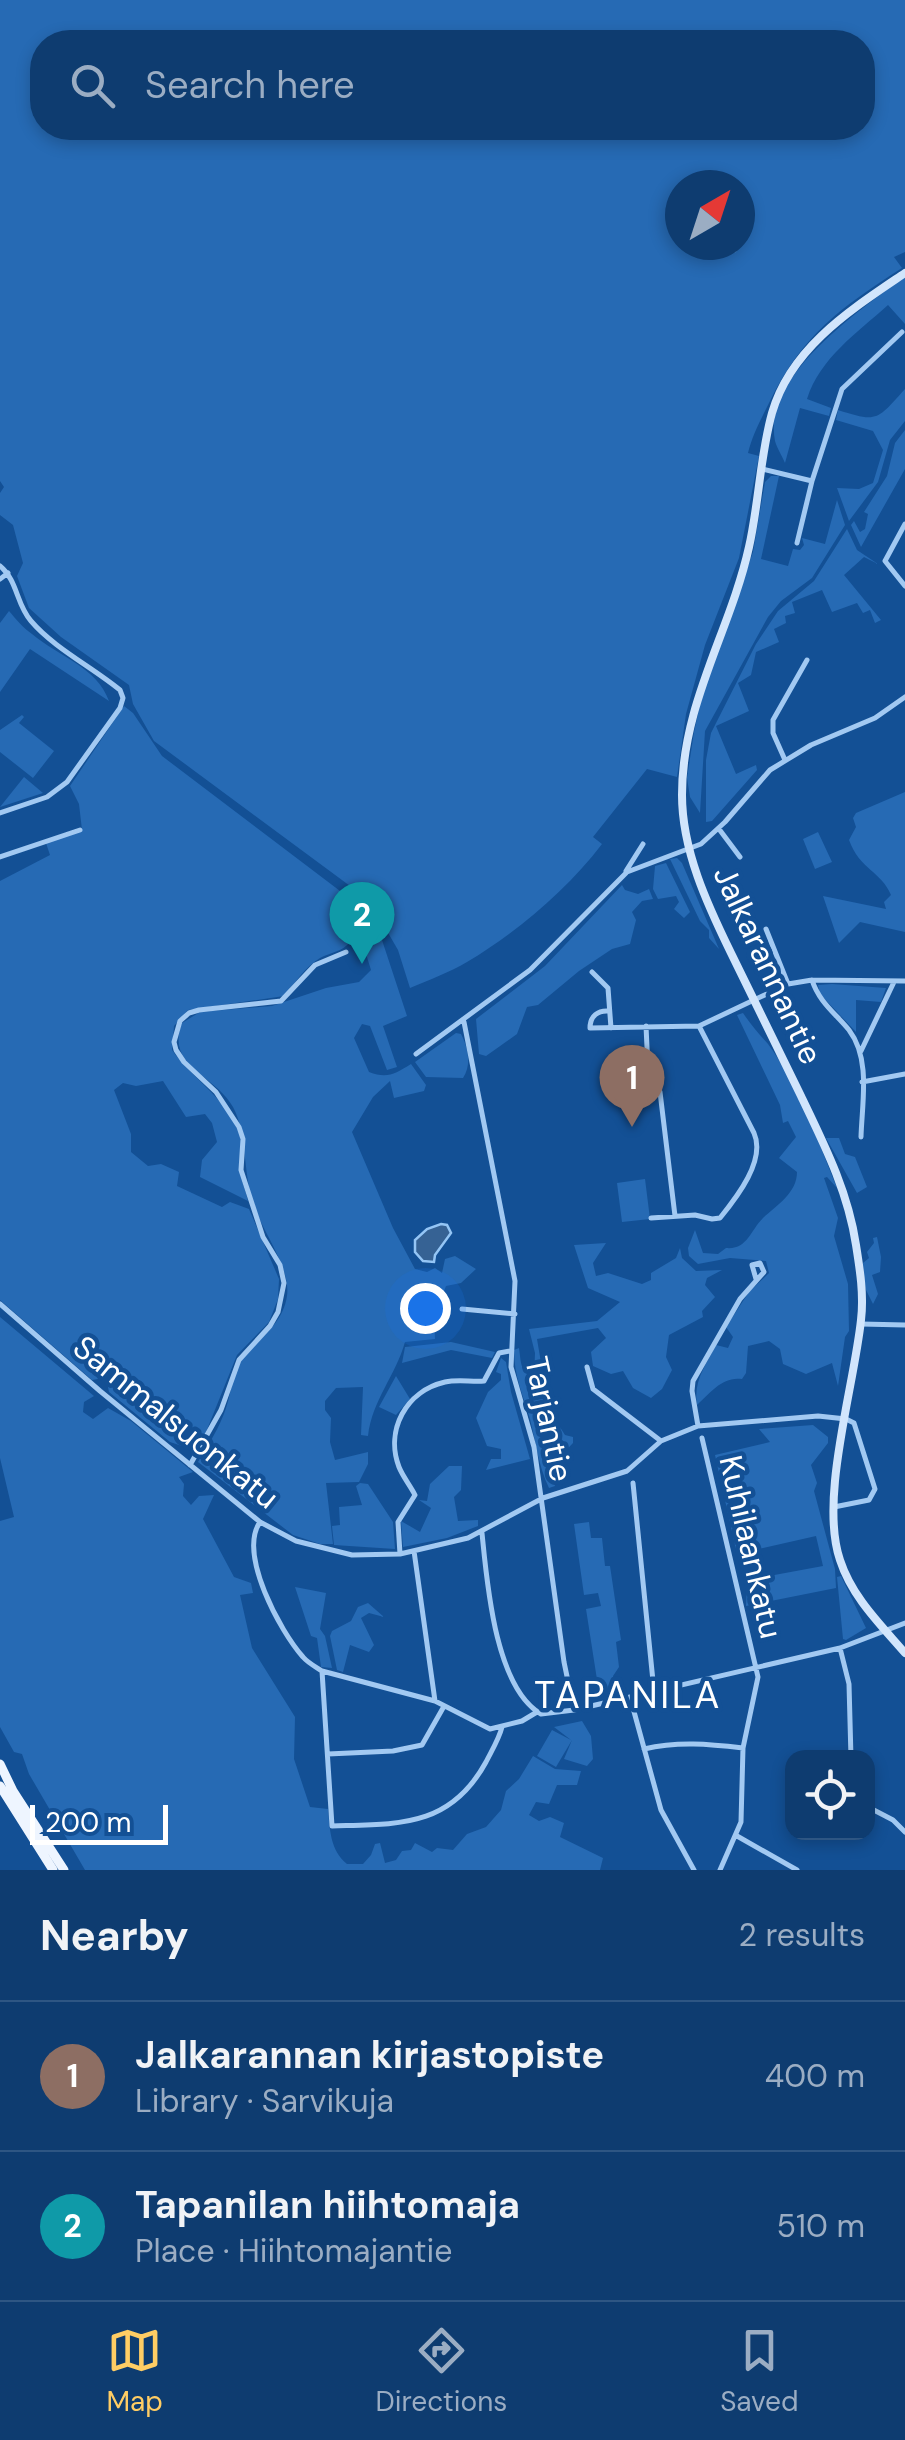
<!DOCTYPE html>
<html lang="en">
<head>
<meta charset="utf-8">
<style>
	:root { --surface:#0e3c70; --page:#1c4778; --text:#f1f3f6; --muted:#9badc3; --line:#2e5683; --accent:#ffcd64 }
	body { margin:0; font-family:"DM Sans",sans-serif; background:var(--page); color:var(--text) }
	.controls { position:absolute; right:30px; bottom:30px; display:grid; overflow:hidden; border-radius:20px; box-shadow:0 5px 15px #0003 }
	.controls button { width:90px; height:90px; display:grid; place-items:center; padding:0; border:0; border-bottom:2px solid var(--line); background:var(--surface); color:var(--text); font:50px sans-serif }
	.compass { position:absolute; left:665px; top:170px; width:90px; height:90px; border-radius:50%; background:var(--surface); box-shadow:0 5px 15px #0003; rotate:39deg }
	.scale { position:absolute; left:30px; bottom:25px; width:138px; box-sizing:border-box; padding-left:10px; border:5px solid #fff; border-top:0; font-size:28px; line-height:35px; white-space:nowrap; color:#fff; -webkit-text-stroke:8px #135095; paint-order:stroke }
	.you { position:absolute; left:425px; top:1308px; width:35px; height:35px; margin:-25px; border:8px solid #fff; border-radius:50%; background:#1a73e8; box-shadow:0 0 0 15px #1a73e833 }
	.badge { display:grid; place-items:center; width:65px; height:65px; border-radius:50%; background:var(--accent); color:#fff; font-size:32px; font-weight:700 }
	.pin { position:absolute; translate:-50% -82px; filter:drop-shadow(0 2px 5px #0008) }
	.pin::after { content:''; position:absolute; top:52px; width:35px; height:30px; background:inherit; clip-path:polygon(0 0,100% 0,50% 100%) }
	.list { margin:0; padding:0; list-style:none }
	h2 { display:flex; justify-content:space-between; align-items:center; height:130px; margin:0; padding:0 40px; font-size:42px }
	h2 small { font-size:32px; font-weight:400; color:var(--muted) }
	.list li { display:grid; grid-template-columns:65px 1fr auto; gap:30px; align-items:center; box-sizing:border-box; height:150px; padding:0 40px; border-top:2px solid var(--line) }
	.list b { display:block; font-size:38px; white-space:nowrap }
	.list p { margin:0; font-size:32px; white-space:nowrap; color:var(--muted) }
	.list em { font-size:32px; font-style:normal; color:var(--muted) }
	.icon { flex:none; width:55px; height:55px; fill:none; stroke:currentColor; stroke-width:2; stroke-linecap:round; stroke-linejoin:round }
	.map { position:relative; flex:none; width:905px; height:1870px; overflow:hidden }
	.search { position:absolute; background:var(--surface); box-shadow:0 5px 15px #0003; left:30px; right:30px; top:30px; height:110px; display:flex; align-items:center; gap:25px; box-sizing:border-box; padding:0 35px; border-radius:40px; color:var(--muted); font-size:38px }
	.sheet { height:430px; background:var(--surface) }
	nav { display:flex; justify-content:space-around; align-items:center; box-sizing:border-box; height:140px; border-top:2px solid var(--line); background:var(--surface); font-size:28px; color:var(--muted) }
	nav a { display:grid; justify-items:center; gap:5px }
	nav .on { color:var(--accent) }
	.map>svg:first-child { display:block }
	.green { fill:#266ab4; fill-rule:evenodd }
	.water { fill:#366294; stroke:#94c5f5; stroke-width:2.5 }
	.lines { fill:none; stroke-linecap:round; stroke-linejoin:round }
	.stream { stroke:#94c5f5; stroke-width:2.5 }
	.minor { stroke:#a2c9f2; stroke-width:5 }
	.secondary { stroke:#d1e5fc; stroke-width:8 }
	.primary { stroke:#eef5ff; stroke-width:9 }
	.labels { text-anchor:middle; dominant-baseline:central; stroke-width:9; stroke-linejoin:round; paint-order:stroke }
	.street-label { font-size:32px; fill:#fff; stroke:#135095 }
	.quarter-label { font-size:38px; letter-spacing:2.5px; fill:#fff; stroke:#135095 }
</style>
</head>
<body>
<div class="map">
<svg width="905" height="1870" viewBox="0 0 905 1870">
	<rect width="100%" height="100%" fill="#135095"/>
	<!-- green -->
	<path class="green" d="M0,0H905V252L894,257L902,268C840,308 802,335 769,403C761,419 752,436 748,453L759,456L739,558L705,645L686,714L677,777L647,769L593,837L602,844C567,890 517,932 467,962C450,972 429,980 410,988L398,950L369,900L154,741L133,704L129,685L61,637L29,608L17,576L23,563L13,525L0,515V493L4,487L0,481ZM42,42H862V128H42ZM740,185V245H680V185Z
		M905,276V324L888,305C857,333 820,358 807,399L831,408L829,416L800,408L785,463C782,456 777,448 775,441C762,375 860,311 905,276Z
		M905,389V421L890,440L878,482L849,521L837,488L859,489L873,483L883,450L873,431L836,420L838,410C878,423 877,420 905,389Z
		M905,430V469L861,547L851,525L854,521L860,532L865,529L868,514L864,512L887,476L895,443Z
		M771,476H779L761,559L788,566L793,549L800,550L804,545L802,538L825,544L837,500L845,525L812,578L781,601L768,617L705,731L700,813L690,797L687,778L694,732L701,700L753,552L765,482Z
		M847,529L857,550L878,564L864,557L844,575L881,620L875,623L870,610L863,613L857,603L832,612L822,590L792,602L795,613L785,616L786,623L774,629L779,642L756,652L751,675L738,683L749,711L716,726L736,774L756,765L757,770L712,821L706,822V760L711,733L756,644L778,611L814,581Z
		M9,611C16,619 23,628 32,634C58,656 97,667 109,701L30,649L0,692V623Z
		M124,706L133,713L162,756L348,897L369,933L382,940L407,1016L383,1026L397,1067L387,1070L370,1026L362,1024L354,1038L369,1072C387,1079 395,1074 411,1064L426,1085L424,1091L394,1098L390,1081L373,1097L352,1132L393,1228L415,1269L427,1272L435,1268L442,1273L445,1259L455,1256L476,1269L461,1283L446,1286L434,1317L435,1339L405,1342C396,1375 372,1400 368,1436L361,1435L363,1387L336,1388L325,1401V1410L331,1418L330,1442L335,1460L368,1452V1464L359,1482L326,1483L333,1544H320L293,1535L198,1462C208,1445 220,1427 226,1408C232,1391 232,1371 243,1357C260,1337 283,1324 287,1296C291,1268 262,1231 253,1203C243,1173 247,1133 233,1107C215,1074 165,1067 182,1023L200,1012L272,1006L326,988L359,982L371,970L362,941L350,942C342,952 331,952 320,958C305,967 295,983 284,996L188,1010L174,1026L172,1050C192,1078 224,1097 238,1130C244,1143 238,1157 240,1170C241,1180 246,1191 248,1201L200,1177L202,1160L217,1142L212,1123L205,1114L186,1117L163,1081L136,1086L123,1083L114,1090L131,1134V1152L148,1166L161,1164L179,1172L177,1186L222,1207L230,1202L249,1209L279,1279L278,1299L269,1322L237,1355L202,1442L185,1447L170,1442L109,1392L106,1377L100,1372L98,1379L92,1380L0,1300V881L50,855L46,843L82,830L79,804L70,786Z
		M22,715L24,717L19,723L54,751L33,778L0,752V730Z
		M24,777L43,793L0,807Z
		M905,792V932L860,922L839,943L823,896L886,909L884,902L891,895C881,871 860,870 849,840L856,827L853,818L856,813Z
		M818,832L832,862L815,869L803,839Z
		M677,858L682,863L719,949L709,938V930L700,921L670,859Z
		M666,863L690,912L684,918L674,909L679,902L676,896L658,899L653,889L655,866Z
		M622,885L625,890L638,894L649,889L653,899L642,901L632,912L636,920L630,944L612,949L579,971L538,1005L527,1007L517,1034L486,1056L479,1054L476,1019L545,966Z
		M832,984L886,988L881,1002L856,1000V1032L820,994L818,985Z
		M743,1013C751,1025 759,1034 768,1044C794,1078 821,1147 837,1188L827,1177L824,1178L838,1218L834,1236L848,1284L849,1331L845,1337L838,1386L832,1363L806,1374L783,1364L780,1349L769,1341L748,1346L746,1373L742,1379C723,1376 711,1392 697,1405C693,1381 706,1365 716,1345L728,1348L733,1337L726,1327L749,1292L769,1273L766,1261L730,1258L698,1264L689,1256L688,1248L695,1230L703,1253L718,1254L726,1248C747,1250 750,1231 763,1218C777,1205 797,1193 797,1172L779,1158L796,1137L788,1121L783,1123L780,1105L737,1015Z
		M456,1033L461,1034C468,1047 472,1065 463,1078L426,1077L415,1062Z
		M826,1138H839L845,1154L855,1157L867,1187L857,1193Z
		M645,1179L650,1219L622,1222L617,1183Z
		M877,1237L881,1257L880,1272L872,1275L878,1294L873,1304L864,1286L863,1263L869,1258L867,1252L874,1243L873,1238Z
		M606,1243L593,1263L596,1276L608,1273L642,1284L651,1280V1273L676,1258L680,1248L682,1258L696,1271L722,1270L707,1278L705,1285L715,1297L702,1311L703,1317L669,1335L666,1357L672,1370L662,1389L651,1398L633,1388L623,1371L611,1374L593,1366L591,1352L606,1338L598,1328L537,1339L549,1410L565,1435L573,1437V1443L550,1467L555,1486L549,1488C538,1465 536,1442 530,1419C523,1395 514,1376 514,1350L519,1348C521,1361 520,1374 534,1377L535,1353L529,1329L597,1321L620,1302L588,1288L574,1245Z
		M0,1317L94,1396L84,1402L83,1412L93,1419L108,1408L131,1421L193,1472L179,1477L184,1484L183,1496L191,1505L199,1496L214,1495L203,1519L234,1577L251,1583L253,1593L240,1595L252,1648L295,1717L294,1759L310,1807L328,1809C330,1830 330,1850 347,1864H363L371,1855L375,1844L380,1843L385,1863L396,1860L402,1851L411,1850L415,1843L432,1852L437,1848L453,1850L467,1834L486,1827L501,1810L506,1791L519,1779L533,1756L555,1769L581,1771L577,1785H557L549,1804L536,1802L529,1815L539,1821L550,1817L564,1823L560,1837L603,1858L600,1870H85L29,1774L22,1754L14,1752L0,1727V1521L14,1517L0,1458Z
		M451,1342L495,1352L492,1358L451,1350L402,1363L405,1347Z
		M501,1358L506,1362L511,1392L530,1459L486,1470L491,1459H501V1449L487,1446L476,1418L488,1392L501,1380V1374L496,1372Z
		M396,1376L410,1399L396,1415L379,1407Z
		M813,1425L828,1437V1443L811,1465L817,1483L814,1491L835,1569L836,1588L746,1606L747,1587L769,1583V1576L823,1566L816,1536L737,1554L715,1455L770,1442L759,1429Z
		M449,1466H462L461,1490L454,1497L458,1521L478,1520V1526L447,1538L403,1547L401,1521L420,1532L431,1508L419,1500L427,1501L430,1484Z
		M360,1483L368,1484L393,1522L395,1549L334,1545L332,1526L340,1525L339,1507L362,1505L356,1486Z
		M589,1522L591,1538H602L605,1566H610L621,1640L616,1642L619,1667L613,1676L617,1695L600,1699L586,1609L601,1606L598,1593L584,1595L574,1524Z
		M841,1576L866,1628L846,1640L843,1639L837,1577Z
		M295,1587L326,1593L320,1629L325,1636L332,1668L321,1667L317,1638L311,1636Z
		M368,1603L384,1617L369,1613L361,1618L374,1645L369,1652L350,1645L343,1672L337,1670L330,1636L332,1631L351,1621L358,1607Z
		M582,1721L591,1736L593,1759L587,1766L564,1759L572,1740L556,1767L537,1756L552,1730L571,1740L554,1727Z"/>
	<!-- water -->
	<path class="water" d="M441,1224L447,1225L451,1233L435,1255L434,1262L423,1261L415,1252V1240L427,1229Z"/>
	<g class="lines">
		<!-- stream -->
		<path class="stream" d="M730,245L735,251"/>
		<!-- minor -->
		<path class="minor" d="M762,469L812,481L842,389L902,332
			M905,524L885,561L905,586
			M797,543L812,481
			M0,566C18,581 16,604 31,621C54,648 92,667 120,690L123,698L120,708L67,782L47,797L0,813
			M0,579L8,573
			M785,760L773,733V720L807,660
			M719,829L740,857
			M0,857L80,830
			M626,871L643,844
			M766,929L788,984
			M592,972L608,988L611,1028
			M812,980C819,1002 835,1013 849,1030C871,1059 862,1102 861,1137
			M609,1011C598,1010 590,1016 590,1028L699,1026
			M464,1022L515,1281L511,1367L534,1447L564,1662L574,1710
			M646,1026L648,1069L660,1092L675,1216
			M861,1051L894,982
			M416,1054L530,970L627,872L701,844L725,822L770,770L811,745L875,718L905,697
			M862,1082L905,1074
			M651,1218L695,1215L712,1219L720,1218C737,1197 766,1160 754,1133L699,1026L788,984L812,980L905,981
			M0,1304L100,1391L260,1522L296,1541L352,1555L400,1554L468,1538L543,1498L627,1471L661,1441L698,1426L818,1416L846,1419L854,1423L875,1489L869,1500L834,1507
			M462,1309L515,1314
			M861,1324L905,1325
			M587,1367L593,1389L661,1441
			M698,1426L692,1391L693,1381L740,1299L764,1272L760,1263L752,1265L756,1279
			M702,1438L758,1677L743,1748L741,1822L720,1870
			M190,1465L221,1410L239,1360L270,1326L278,1312L284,1283L280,1265L263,1237L241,1170L243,1139L239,1127L216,1092L184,1062L176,1050L174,1042L180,1021L189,1013L199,1010L281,1001L315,965L346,952
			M633,1483L654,1691
			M260,1522C238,1554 280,1631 303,1657C308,1663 316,1667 322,1671L332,1826C398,1824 450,1828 486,1762C492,1750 499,1739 502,1727
			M482,1533C487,1583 495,1687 541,1714L574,1710L840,1648L905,1623
			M414,1551L435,1701
			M400,1554L398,1522L415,1495C410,1485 403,1477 399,1467C385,1430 406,1391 445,1382C458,1379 471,1382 484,1381L499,1353L510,1351
			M840,1648L849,1684L851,1758
			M322,1671L435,1701L490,1729L522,1721L537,1712
			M630,1697L661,1810L694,1870
			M644,1749C678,1741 709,1744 743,1748
			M328,1754L393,1751L422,1745L443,1708
			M792,1798V1797
			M868,1807L893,1820L905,1832
			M860,1834V1832
			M737,1836L797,1870"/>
		<!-- secondary -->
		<path class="secondary" d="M905,273C852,309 791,347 772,413C760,456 759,503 749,547C730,632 682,703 682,795C682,850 707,904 731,953C754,1001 778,1048 801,1096C824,1144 848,1191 856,1245C860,1270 864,1295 861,1320C854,1387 819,1499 840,1560C852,1597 880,1624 905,1653"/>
		<!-- primary -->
		<path class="primary" d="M0,1764L13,1791L64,1870
			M0,1786L53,1870"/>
	</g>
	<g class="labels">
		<!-- street labels -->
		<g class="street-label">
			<text transform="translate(768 965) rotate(65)">Jalkarannantie</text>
			<text transform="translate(549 1419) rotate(78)">Tarjantie</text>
			<text transform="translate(176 1422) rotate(39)">Sammalsuonkatu</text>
			<text transform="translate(751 1547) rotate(77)">Kuhilaankatu</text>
		</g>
		<!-- quarter labels -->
		<g class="quarter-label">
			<text x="628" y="1695">TAPANILA</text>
		</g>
	</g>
</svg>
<div class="controls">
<button><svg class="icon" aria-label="locate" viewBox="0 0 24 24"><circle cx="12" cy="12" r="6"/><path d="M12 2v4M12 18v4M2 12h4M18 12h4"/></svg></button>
</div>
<svg class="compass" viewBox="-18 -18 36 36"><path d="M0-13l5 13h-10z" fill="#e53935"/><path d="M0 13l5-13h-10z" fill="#9badc3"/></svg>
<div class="scale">200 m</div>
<div class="you"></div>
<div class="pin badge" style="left:632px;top:1127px;background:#8d6e63">1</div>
<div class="pin badge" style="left:362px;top:964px;background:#0f9aa8">2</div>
<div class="search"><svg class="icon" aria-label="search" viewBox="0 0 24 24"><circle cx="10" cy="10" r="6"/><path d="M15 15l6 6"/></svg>Search here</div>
</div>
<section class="sheet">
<h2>Nearby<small>2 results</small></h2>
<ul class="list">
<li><span class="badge" style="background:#8d6e63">1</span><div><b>Jalkarannan kirjastopiste</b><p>Library · Sarvikuja</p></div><em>400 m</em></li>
<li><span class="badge" style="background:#0f9aa8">2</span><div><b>Tapanilan hiihtomaja</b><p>Place · Hiihtomajantie</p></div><em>510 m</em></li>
</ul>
</section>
<nav>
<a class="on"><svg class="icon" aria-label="map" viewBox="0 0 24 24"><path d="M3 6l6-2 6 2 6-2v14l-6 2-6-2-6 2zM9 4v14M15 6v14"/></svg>Map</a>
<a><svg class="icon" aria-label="directions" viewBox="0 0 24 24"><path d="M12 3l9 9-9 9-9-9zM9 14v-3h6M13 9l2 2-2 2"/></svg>Directions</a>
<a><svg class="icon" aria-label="saved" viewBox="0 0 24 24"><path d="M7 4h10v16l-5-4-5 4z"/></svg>Saved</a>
</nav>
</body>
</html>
